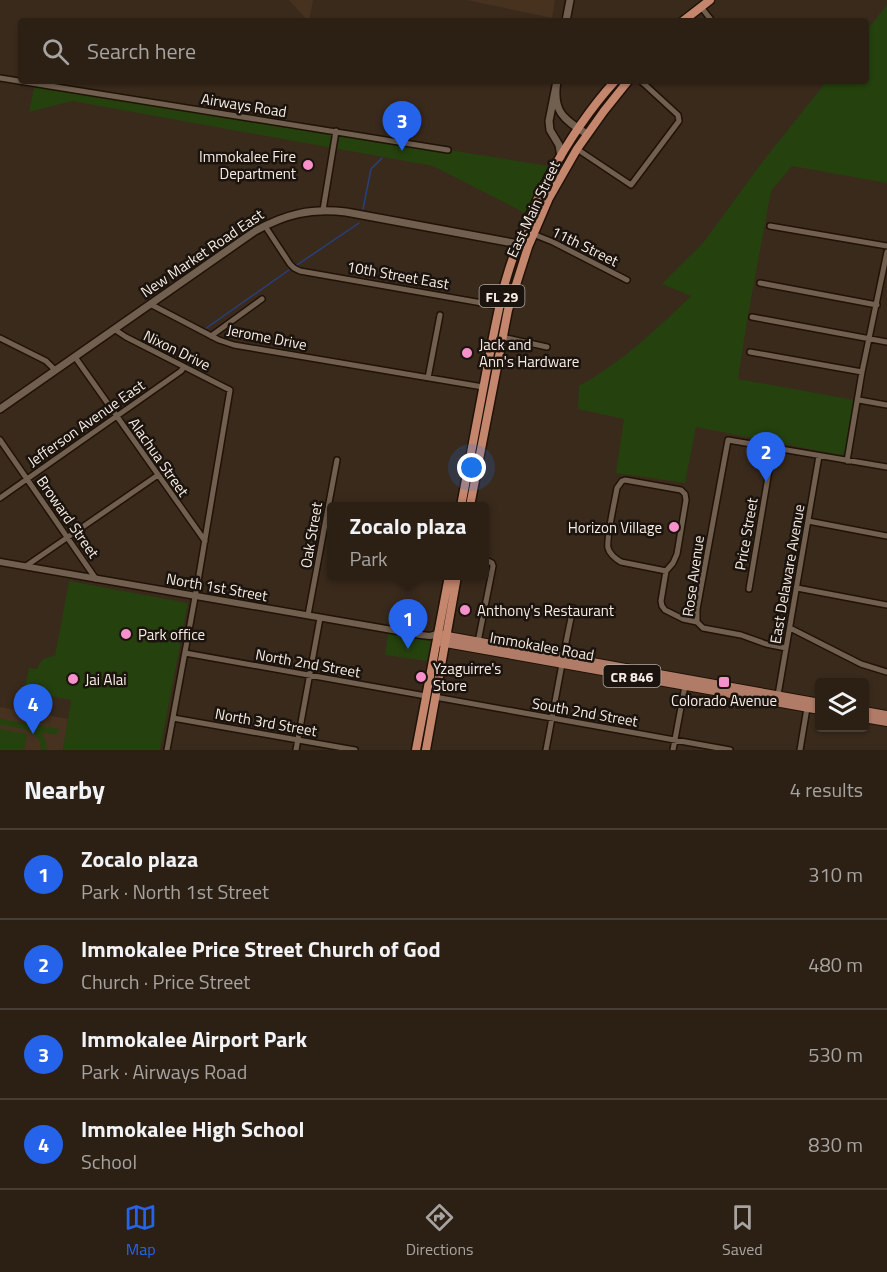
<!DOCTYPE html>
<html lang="en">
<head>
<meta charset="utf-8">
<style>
	:root { --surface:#2c2015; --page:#382d22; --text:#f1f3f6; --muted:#a6a3a0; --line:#483e34; --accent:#2563eb }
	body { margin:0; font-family:"Titillium Web",sans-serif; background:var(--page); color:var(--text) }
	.controls { position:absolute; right:18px; bottom:18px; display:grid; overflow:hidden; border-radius:6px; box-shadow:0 2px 4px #0004 }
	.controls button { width:54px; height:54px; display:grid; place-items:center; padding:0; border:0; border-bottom:2px solid var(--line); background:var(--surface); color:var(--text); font:30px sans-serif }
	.you { position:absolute; left:472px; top:468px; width:21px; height:21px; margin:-15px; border:4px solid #fff; border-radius:50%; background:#1a73e8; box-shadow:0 0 0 9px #1a73e833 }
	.badge { display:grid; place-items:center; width:39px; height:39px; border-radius:50%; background:var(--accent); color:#fff; font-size:20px; font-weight:700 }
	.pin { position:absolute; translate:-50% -50px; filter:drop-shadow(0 2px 3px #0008) }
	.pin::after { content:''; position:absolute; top:32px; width:21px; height:18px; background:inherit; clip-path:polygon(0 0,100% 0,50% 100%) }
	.popup { position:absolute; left:327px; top:502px; width:162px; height:78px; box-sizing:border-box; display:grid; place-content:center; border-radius:6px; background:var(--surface); filter:drop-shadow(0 2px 4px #0005); font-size:20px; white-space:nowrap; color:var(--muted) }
	.popup b { font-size:22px; color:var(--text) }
	.popup::after { content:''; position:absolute; left:50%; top:100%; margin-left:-12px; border:12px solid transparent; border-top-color:var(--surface) }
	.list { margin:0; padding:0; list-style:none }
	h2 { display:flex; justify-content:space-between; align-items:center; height:78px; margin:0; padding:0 24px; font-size:26px }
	h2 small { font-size:20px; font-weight:400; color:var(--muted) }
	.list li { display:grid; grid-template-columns:39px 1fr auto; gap:18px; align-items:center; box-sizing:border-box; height:90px; padding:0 24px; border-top:2px solid var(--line) }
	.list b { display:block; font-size:22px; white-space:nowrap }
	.list p { margin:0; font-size:20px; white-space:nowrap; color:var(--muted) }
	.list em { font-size:20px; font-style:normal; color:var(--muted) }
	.icon { flex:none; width:33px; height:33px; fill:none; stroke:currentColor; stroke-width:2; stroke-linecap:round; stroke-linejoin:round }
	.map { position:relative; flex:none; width:887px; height:750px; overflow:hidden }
	.search { position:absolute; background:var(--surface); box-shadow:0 2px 4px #0004; left:18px; right:18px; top:18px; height:66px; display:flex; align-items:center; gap:15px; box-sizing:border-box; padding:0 21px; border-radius:6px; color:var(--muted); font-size:22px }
	.sheet { height:438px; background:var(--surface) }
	nav { display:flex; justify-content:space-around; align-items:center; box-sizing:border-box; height:84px; border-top:2px solid var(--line); background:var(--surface); font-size:16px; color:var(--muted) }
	nav a { display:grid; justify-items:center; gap:3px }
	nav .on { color:var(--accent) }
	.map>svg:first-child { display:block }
	.built { fill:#473220 }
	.green { fill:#25410e }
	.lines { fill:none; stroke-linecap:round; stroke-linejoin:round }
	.stream { stroke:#26407d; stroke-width:1.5 }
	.minor-casing { stroke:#201206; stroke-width:8 }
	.tertiary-casing { stroke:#201206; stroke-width:9 }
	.secondary-casing { stroke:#201206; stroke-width:10 }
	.primary-casing { stroke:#201206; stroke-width:10 }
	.trunk-casing { stroke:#201206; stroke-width:11 }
	.minor { stroke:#715f50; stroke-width:5 }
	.tertiary { stroke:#715f50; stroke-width:6 }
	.secondary { stroke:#715f50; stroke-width:7 }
	.primary { stroke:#b07c67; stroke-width:8 }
	.trunk { stroke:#c5866e; stroke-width:8 }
	.poi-dot { fill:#f890cb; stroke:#1b140e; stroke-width:2 }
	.labels { text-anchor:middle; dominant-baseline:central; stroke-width:5; stroke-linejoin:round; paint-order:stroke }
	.shield { fill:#1b140e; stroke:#b4aaa2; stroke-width:1.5 }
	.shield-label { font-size:14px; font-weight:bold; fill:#f6ebe2 }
	.street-label { font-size:15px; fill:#f6ebe2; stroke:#1b140e }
	.poi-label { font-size:15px; fill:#f6ebe2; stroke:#1b140e; text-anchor:start }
</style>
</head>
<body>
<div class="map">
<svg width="887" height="750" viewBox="0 0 887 750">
	<rect width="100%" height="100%" fill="#3a2a1c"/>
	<!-- built -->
	<path class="built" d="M289,0H313L309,21H308Z
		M467,0H555L552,18Z
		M0,707L68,719L63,750H0Z"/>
	<!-- green -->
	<path class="green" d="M887,5V183L792,166L771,191L748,315L738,379L854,400L845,453L840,455L696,427L685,483L616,473L624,419L578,409L579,386C622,362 656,330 691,296L662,284L703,243L763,161L827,81H866V31Z
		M35,84L549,166L525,213L433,166L72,101L29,112Z
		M69,581L188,603L160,750H63L71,700L24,691L29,668L37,669C40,660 45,657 55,656Z
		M388,633L430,641L431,644L427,661L385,655Z
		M0,719L59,729L56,735L42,732L46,742L47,750H41C41,728 17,728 0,725Z
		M0,729L27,734L24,750H0Z"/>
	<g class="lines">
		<!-- stream -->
		<path class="stream" d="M363,209L371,169L382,158
			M297,265L359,223
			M205,329L289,270"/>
		<!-- minor casing -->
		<g class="minor-casing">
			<path id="minor" d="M701,7L712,21
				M0,78L448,150
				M577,149L631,185L679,121L678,115L641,81
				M323,210L336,131
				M265,226L290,264L294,268L300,271L499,306
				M770,226L887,246
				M533,234L553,242L627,280
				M760,283L877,305
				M150,304L219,340L234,345L483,387
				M752,317L887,342
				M114,329L126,337L230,390L198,581L167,750
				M211,336L262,299
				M502,337L547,347
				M0,338L46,361L55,370
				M750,352L862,372
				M75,357L205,541
				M428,378L440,315
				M859,400L887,405
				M0,440L96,579
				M847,461L862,372L887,252
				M0,498L181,371L184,367
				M808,521L887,536
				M26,566L158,475
				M666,571L621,562C616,559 610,555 608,548C606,539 615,500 617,488L622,481L625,480L681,490L685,494L686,500L677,554L673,563L666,571L661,601L662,606L665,610L683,619L697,622
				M797,588L887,605
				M749,589L773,447
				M308,615L337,460
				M790,628L861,664L887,672
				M478,642L493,566L492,563L484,559
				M786,648L766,644L741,635L703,628L697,622V609L728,440L887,467
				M185,653L426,696
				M563,657L573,608
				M778,695L819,456
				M435,697L730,750
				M173,718L355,750
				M296,750L320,618
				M546,750L562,664
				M673,750L685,686
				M800,750L807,708"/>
		</g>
		<!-- tertiary casing -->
		<g class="tertiary-casing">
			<path id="tertiary" d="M0,562L421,635L430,636L437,634"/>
		</g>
		<!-- secondary casing -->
		<g class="secondary-casing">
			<path id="secondary" d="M566,21L570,0
				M557,81C552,111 563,119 587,134
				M556,86L549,121L550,130L559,145L561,157
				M0,409L255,231C286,214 310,208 346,212L519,244"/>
		</g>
		<!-- primary casing -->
		<g class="primary-casing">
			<path id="primary" d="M442,635L820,703
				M440,642L820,710
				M864,711L887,715
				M864,718L887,722"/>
		</g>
		<!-- trunk casing -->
		<g class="trunk-casing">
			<path id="trunk" d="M683,21L710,0
				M461,506C470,459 479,411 488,363C493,337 498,310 505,283C524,215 567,134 615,81
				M470,506L508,310L528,247L549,198L577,149L604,111L628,81
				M416,750L449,576
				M426,750L457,576"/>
		</g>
		<!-- minor -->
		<use href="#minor" class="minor"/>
		<!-- tertiary -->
		<use href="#tertiary" class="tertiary"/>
		<!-- secondary -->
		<use href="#secondary" class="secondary"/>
		<!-- primary -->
		<use href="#primary" class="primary"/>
		<!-- trunk -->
		<use href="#trunk" class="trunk"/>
	</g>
	<!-- markers -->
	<g class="poi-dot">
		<circle cx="308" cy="165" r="6"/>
		<circle cx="467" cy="353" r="6"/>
		<circle cx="674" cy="527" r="6"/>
		<circle cx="465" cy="610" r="6"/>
		<circle cx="126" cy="634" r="6"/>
		<circle cx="421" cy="677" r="6"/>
		<circle cx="73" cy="679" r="6"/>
		<rect x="718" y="676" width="12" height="12" rx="3"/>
	</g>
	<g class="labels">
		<!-- shield labels -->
		<g class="shield">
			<rect x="479.5" y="285" width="45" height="22" rx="4.5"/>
			<rect x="603.5" y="665" width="57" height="22" rx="4.5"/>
		</g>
		<g class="shield-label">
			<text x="502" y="296">FL 29</text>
			<text x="632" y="676">CR 846</text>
		</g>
		<!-- street labels -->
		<g class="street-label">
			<text transform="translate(244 105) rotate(9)">Airways Road</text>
			<text transform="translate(533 209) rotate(-65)">East Main Street</text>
			<text transform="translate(585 246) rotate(26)">11th Street</text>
			<text transform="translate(202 253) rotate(-34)">New Market Road East</text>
			<text transform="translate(398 275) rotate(10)">10th Street East</text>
			<text transform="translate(267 337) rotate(11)">Jerome Drive</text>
			<text transform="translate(177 350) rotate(26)">Nixon Drive</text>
			<text transform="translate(86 423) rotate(-35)">Jefferson Avenue East</text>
			<text transform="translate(159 457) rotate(55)">Alachua Street</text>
			<text transform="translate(68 517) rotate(55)">Broward Street</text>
			<text transform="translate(746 534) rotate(-80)">Price Street</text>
			<text transform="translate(311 535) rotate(-80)">Oak Street</text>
			<text transform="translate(787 574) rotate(-80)">East Delaware Avenue</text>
			<text transform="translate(693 576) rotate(-82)">Rose Avenue</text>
			<text transform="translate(217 587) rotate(10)">North 1st Street</text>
			<text transform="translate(542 646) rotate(10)">Immokalee Road</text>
			<text transform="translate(308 663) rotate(10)">North 2nd Street</text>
			<text transform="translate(585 712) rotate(10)">South 2nd Street</text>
			<text transform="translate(266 722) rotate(10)">North 3rd Street</text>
		</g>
		<!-- poi labels -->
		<g class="poi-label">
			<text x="296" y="156" text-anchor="end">Immokalee Fire<tspan x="296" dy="17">Department</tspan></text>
			<text x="479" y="344">Jack and<tspan x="479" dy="17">Ann's Hardware</tspan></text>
			<text x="662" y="527" text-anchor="end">Horizon Village</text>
			<text x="477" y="610">Anthony's Restaurant</text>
			<text x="138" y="634">Park office</text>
			<text x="433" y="668">Yzaguirre's<tspan x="433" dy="17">Store</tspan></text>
			<text x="85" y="679">Jai Alai</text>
			<text x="724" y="700" text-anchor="middle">Colorado Avenue</text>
		</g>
	</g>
</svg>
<div class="controls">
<button><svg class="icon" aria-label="layers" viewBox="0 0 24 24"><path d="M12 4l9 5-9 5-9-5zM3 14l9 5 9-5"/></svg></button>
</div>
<div class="you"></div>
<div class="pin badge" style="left:408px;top:649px">1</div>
<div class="popup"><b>Zocalo plaza</b>Park</div>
<div class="pin badge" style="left:766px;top:482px">2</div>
<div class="pin badge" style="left:402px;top:151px">3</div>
<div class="pin badge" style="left:33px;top:734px">4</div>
<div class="search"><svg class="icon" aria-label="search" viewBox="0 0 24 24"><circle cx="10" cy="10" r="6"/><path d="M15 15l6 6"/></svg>Search here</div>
</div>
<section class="sheet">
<h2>Nearby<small>4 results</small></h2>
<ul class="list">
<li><span class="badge">1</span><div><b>Zocalo plaza</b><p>Park · North 1st Street</p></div><em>310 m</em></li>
<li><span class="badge">2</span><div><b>Immokalee Price Street Church of God</b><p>Church · Price Street</p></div><em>480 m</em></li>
<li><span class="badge">3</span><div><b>Immokalee Airport Park</b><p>Park · Airways Road</p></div><em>530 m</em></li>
<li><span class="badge">4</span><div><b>Immokalee High School</b><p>School</p></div><em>830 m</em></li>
</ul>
</section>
<nav>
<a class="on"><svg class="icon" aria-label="map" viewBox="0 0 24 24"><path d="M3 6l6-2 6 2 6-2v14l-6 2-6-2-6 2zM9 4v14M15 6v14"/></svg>Map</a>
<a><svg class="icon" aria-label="directions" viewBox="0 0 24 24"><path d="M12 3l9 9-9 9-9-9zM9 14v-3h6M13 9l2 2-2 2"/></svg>Directions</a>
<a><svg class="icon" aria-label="saved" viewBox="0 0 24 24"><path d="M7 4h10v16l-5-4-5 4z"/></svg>Saved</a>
</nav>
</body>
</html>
